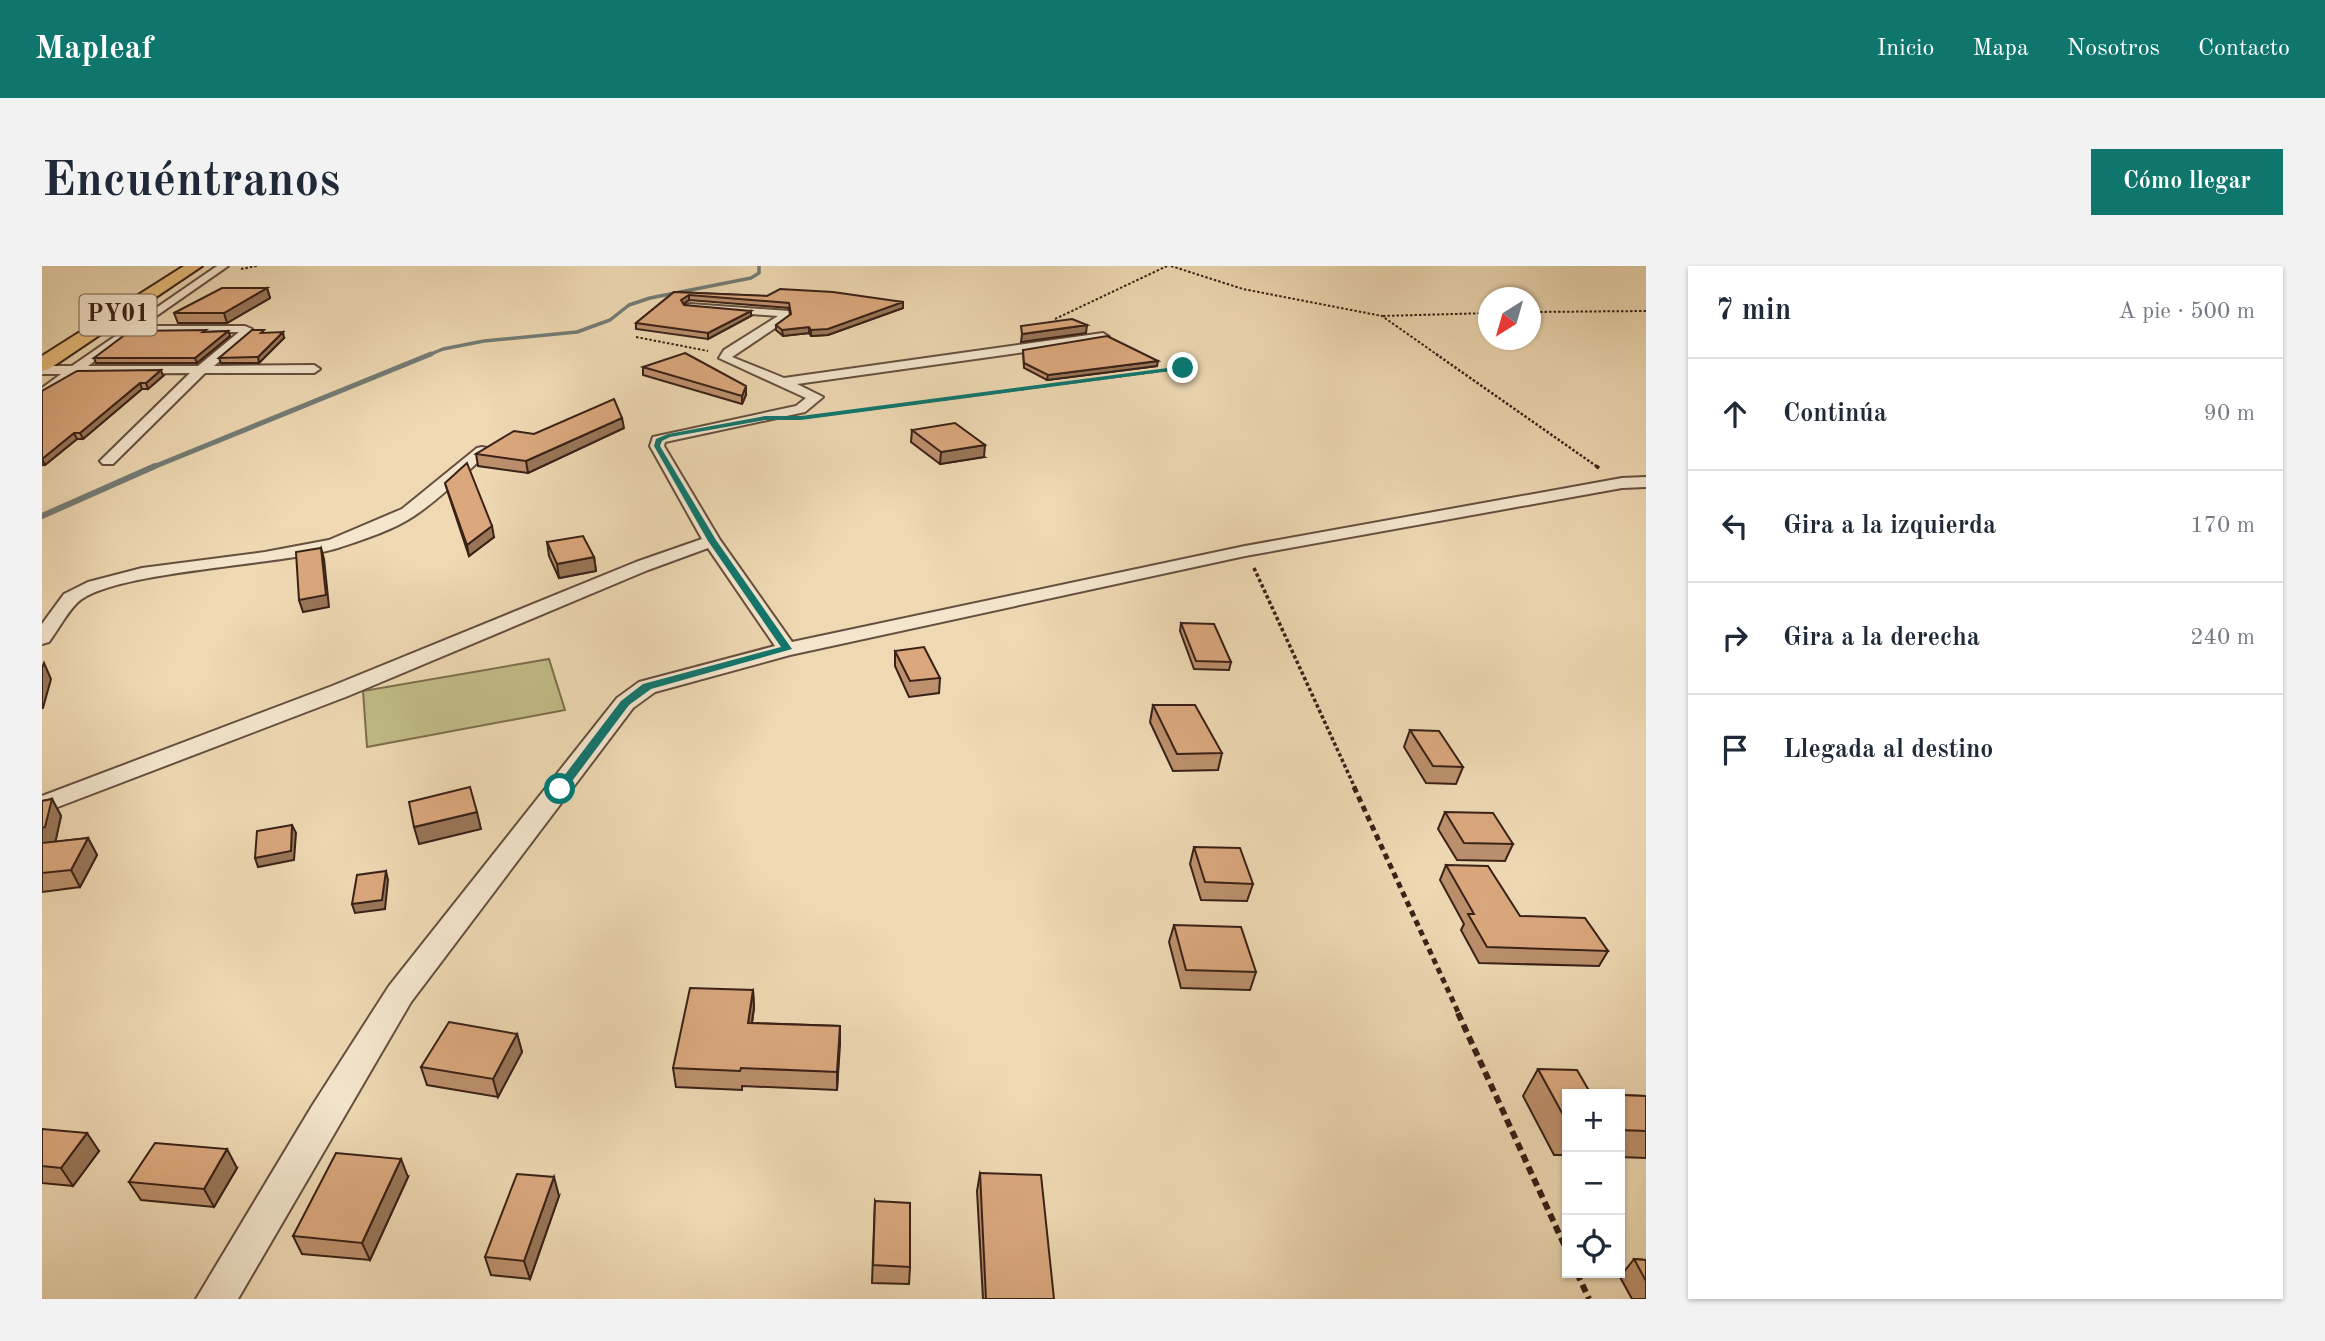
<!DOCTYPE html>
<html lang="es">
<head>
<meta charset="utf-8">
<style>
	:root { --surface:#fff; --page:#f2f2f3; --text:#1f2937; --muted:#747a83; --line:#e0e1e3; --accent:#0f766e }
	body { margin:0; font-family:"Old Standard TT",serif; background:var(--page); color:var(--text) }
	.controls { position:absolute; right:21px; bottom:21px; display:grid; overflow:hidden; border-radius:0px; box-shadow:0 2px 5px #0004 }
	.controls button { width:63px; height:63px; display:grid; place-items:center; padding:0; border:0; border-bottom:2px solid var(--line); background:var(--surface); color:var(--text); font:35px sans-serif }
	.compass { position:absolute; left:1436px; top:21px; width:63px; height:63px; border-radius:50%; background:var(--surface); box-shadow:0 2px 5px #0004; rotate:217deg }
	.stop { position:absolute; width:21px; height:21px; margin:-16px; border:5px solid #0f766e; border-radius:50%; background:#fff }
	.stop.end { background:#0f766e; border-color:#fff; box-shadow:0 2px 7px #0008 }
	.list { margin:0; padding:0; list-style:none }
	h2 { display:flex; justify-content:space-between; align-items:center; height:91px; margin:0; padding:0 28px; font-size:30px }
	h2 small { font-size:23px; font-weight:400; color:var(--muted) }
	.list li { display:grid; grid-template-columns:46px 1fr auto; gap:21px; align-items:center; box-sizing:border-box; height:112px; padding:0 28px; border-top:2px solid var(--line) }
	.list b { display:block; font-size:26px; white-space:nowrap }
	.list em { font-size:23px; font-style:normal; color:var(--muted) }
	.icon { flex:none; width:38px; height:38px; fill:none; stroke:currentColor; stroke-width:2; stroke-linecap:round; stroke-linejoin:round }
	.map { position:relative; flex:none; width:1604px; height:1033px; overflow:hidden; border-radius:0px }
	header { display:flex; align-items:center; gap:42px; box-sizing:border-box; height:98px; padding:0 35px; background:var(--accent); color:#fff }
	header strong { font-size:33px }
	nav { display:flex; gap:38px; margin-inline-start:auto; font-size:24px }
	.intro { display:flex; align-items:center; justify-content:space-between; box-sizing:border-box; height:168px; padding:0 42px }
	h1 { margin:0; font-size:49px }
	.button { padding:18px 32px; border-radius:0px; background:var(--accent); color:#fff; font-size:24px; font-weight:700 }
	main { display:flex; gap:42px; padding:0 42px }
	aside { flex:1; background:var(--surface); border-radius:0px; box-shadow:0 2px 5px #0004 }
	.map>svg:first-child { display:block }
	.green { fill:#c1bc87; stroke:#7d6e4f; stroke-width:2 }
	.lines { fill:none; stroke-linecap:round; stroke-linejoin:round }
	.stream-far2 { stroke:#747c76; stroke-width:3.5 }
	.stream-far1 { stroke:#747c76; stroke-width:5 }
	.stream { stroke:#747c76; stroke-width:6 }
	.minor-casing { stroke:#664f3e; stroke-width:4 }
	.trunk-casing { stroke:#392117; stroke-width:4 }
	.path-far4 { stroke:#392117; stroke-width:2; stroke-dasharray:2.5 2; stroke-linecap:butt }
	.path-far3 { stroke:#392117; stroke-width:2.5; stroke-dasharray:2.5 2; stroke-linecap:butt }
	.path-far2 { stroke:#392117; stroke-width:3.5; stroke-dasharray:3.5 2.5; stroke-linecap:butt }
	.path-far1 { stroke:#392117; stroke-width:5; stroke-dasharray:6 4.5; stroke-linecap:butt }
	.path { stroke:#392117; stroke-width:6; stroke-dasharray:8 5; stroke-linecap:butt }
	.minor { fill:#f4e6ce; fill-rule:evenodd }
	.trunk { fill:#e7bc7a; fill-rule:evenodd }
	.wall { fill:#bc906c; stroke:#392117; stroke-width:2 }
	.shaded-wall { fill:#997658; stroke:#392117; stroke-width:2 }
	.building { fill:#dba87e; stroke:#392117; stroke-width:2 }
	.route { fill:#0f766e }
	.labels { text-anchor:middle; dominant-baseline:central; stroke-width:6; stroke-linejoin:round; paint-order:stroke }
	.shield { fill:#f4e6ce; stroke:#715c4e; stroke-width:2 }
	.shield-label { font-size:24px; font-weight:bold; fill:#392117 }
</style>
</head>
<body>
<header>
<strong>Mapleaf</strong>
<nav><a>Inicio</a><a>Mapa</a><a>Nosotros</a><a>Contacto</a></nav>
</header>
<div class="intro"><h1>Encuéntranos</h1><a class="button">Cómo llegar</a></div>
<main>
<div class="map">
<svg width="1604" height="1033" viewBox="0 0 1604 1033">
	<rect width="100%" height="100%" fill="#eed9b3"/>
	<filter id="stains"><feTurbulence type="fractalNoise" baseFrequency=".00286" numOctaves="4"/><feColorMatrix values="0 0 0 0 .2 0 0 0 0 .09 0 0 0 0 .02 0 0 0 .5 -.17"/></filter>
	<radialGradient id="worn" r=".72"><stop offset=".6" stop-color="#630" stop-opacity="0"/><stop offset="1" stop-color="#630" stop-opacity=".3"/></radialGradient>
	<!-- green -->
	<path class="green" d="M507,393L523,444L325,481L321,425Z"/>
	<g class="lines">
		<!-- stream-far2 -->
		<path class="stream-far2" d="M384,90L401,83L442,75L535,66L568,54L587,39L608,32L709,12L717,7V0"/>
		<!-- stream-far1 -->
		<path class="stream-far1" d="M109,202L389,88"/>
		<!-- stream -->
		<path class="stream" d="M0,250L113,200"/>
		<!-- minor casing -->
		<g class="minor-casing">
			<path id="minor" d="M175,0H186L100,60H203L210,63V67L172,100L272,99L278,103L272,107H163L71,198H61L58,195L61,192L148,107L36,108L0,132V122L19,108H0V100H30ZM197,66L156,100H46L90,67Z
				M648,38L747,45L748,52L690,91L742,112L1061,67L1067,71L1061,75L755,118L781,131L763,146L623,176L622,180L678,274L750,376L1203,280L1580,212L1604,211V221L1580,222L1203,290L748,389L613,426L591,442L369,736L196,1033H154L270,840L347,720L575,432L597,416L733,380L666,282L606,304L306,430L0,547V530L290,420L594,296L660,273L608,180L611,171L754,140L764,132L677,92L682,84L736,50L644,43V39Z
				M440,181L445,182L447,185L445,188C422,208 398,233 372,250C351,264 323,273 299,281C242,300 69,304 35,337C24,348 16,364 7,376L0,378V358L22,328L46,316L100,302L223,286L287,274L360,243L435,182Z"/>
		</g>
		<!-- trunk casing -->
		<g class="trunk-casing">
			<path id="trunk" d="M142,0H160L7,103L0,105V90Z"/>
		</g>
		<!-- path-far4 -->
		<path class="path-far4" d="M1129,0L1201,23L1340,50L1397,90
			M199,3L215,0
			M1489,46L1604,45
			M1341,50L1447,47
			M1013,53L1125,0
			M594,71L666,85"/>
		<!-- path-far3 -->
		<path class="path-far3" d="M1394,88L1557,202
			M783,149L1141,102"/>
		<!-- path-far2 -->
		<path class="path-far2" d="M1554,200L1557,202
			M1212,302L1313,522"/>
		<!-- path-far1 -->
		<path class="path-far1" d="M1312,521L1417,748"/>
		<!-- path -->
		<path class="path" d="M1416,747L1525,985
			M1535,1007L1547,1033"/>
		<!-- minor -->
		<use href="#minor" class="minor"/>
		<!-- trunk -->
		<use href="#trunk" class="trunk"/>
	</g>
	<!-- wall -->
	<path class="wall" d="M225,22L228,32L185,57H136L132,47Z
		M632,26L861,36V42L786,69L769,70L767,67L741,70L734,64V59L748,49L747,42L647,34L642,38V39L709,50L666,73L594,63V57Z
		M164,64V66L186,65L188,70L155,97H54L52,92Z
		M222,67L242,72L217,97H179L177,92Z
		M981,84L1115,100L1005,114L982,102Z
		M601,101L704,129L700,138L601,109Z
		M121,110L106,123H100L41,173H35L3,199H0V125Z
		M582,162L486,207L436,200L434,188L492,168Z
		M870,164L942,191L898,198L869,176Z
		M403,217L452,271L427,290L406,227Z
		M505,276L552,291L554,305L517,312L507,290Z
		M1139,357L1189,396L1187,404L1152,403L1138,365Z
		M853,385L898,412L897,427L867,431L853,400Z
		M1111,439L1180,487L1176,504L1131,505L1108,456Z
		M1368,464L1421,501L1414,518L1384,517L1362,481Z
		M10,533L19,550L13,576L46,572L55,589L38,621L0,626V535Z
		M1403,546L1471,578L1463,595L1415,594L1396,563Z
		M1152,581L1211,618L1205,635L1159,634L1148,598Z
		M1404,599L1478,650L1566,685L1557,700L1437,697L1419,664L1422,658L1398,614Z
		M1132,659L1214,706L1208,724L1139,722L1127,676Z
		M711,724L712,742L710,757L798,760L795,824L700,820V824L634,821L631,802Z
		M475,768L480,786L456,831L385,819L379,801Z
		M1496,803L1549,828H1525V889H1512L1481,830Z
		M1578,829L1604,830V892L1578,891Z
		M0,863L57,885L31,920L0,917Z
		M195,902L172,941L99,934L87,916Z
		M938,907L1012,1033H941L935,925Z
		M366,911L328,994L260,988L251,970Z
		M517,930L488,1013L449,1009L443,991Z
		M833,935L868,1001L867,1018L830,1017Z
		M1592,993L1604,994V1033H1590L1578,1011Z"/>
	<!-- shaded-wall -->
	<path class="shaded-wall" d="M225,22L228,32L185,57L182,47Z
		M647,29V34L639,39V34Z
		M861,36V42L786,69L769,70V64Z
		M709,45V50L666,73V67Z
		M1045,59L1044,67L979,76L980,68Z
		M767,61V67L741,70L740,64Z
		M186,65L188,70L155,97L153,92Z
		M241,66L242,72L217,97L216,91Z
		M1116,95L1115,100L1005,114L1006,109Z
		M119,104L121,110L106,123L104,117Z
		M98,117L100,123L41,173L38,167Z
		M704,120V129L700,138V130Z
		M580,152L582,162L486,207L484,195Z
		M32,167L35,173L3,199L0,193Z
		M943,179L942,191L898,198L899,186Z
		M450,260L452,271L427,290L425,279Z
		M279,282L282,293L287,341L261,346L257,334Z
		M552,291L554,305L517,312L515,298Z
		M2,397L9,413L1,442H0V402Z
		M10,533L19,550L13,578L0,581V562Z
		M435,546L439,563L377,578L372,561Z
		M250,559L254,567L252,594L216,601L213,592Z
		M46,572L55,589L38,621L29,604Z
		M344,605L346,614L343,643L313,647L310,638Z
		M711,724L712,742L707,775L706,757Z
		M798,760V779L795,824V806Z
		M475,768L480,786L456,831L451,813Z
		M45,867L57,885L31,920L19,902Z
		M185,883L195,902L172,941L162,923Z
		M359,893L366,911L328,994L320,977Z
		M512,911L517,930L488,1013L482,995Z"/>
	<!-- building -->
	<path class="building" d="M180,22H225L182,47H132Z
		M738,23L791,26L861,36L786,63L769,64L767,61L740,64L734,59L749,48L747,37L647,29L639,34L642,39L709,45L666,67L594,57L632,26L725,30Z
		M1030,53L1045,59L980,68L979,60Z
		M164,64L161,66L186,65L153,92H52L88,65Z
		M210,64H222L219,67L241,66L216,91L177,92Z
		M1065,70L1116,95L1006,109L982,97L981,84Z
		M643,87L704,120L700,130L601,101Z
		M119,104L104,117H98L38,167H32L0,193V125L35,105Z
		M572,133L580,152L484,195L434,188L472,165L492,168Z
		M913,157L943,179L899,186L870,164Z
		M425,197L450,260L425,279L403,217Z
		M541,270L552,291L515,298L505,276Z
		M279,282L284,329L257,334L254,286Z
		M1139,357L1172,358L1189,396L1154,395Z
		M882,381L898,412L868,415L853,385Z
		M1111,439H1153L1180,487L1135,488Z
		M1368,464L1397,465L1421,501L1391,500Z
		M428,521L435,546L372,561L367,536Z
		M10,533L3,561L0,562V535Z
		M1403,546L1451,547L1471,578L1422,577Z
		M250,559L249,585L213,592L215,565Z
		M46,572L29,604L0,607V577Z
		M1152,581L1198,582L1211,618L1163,616Z
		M1404,599L1446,600L1478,650L1543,652L1566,685L1445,681L1426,648H1432Z
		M344,605L340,634L310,638L315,609Z
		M1132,659L1199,661L1214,706L1144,704Z
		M648,722L711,724L706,757L798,760L795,806L699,802L698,805L631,802Z
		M407,756L475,768L451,813L379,801Z
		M1496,803L1535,804L1549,828H1562H1525V856Z
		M1578,829L1604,830V865L1578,864Z
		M0,863L45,867L19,902L0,900Z
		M113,877L185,883L162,923L87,916Z
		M294,887L359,893L320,977L251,970Z
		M938,907L999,909L1012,1033H944Z
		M475,908L512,911L482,995L443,991Z
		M833,935L868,937V1001L831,999Z
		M1592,993L1604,994V1015Z"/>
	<!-- route -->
	<path class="route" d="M1141,100L1143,103L759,154H723L628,171L620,175L618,180L674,274L750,383L609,423L587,439L522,526L512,523L579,435L601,418L739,381L666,275L612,180L614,173L626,168L723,150H759Z"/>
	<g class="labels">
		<!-- shield labels -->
		<rect class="shield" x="37.5" y="28.5" width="77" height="41" rx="5"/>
		<g class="shield-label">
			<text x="76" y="49">PY01</text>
		</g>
	</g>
	<rect width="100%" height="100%" filter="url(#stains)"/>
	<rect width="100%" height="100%" fill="url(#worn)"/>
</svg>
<div class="controls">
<button>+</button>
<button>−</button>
<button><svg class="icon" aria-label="locate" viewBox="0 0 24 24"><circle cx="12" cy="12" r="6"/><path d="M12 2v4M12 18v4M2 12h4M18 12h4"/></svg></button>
</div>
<svg class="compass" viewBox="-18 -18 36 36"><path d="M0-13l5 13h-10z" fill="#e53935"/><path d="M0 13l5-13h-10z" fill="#747a83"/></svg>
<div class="stop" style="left:518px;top:523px"></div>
<div class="stop end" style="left:1141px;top:102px"></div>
</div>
<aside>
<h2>7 min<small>A pie · 500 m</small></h2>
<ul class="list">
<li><svg class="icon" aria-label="ahead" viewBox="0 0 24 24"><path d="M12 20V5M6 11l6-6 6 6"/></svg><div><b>Continúa</b></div><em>90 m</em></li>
<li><svg class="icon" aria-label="left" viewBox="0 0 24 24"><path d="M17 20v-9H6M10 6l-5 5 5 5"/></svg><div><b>Gira a la izquierda</b></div><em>170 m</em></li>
<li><svg class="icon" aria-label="right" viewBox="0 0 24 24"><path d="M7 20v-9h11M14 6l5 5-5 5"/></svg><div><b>Gira a la derecha</b></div><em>240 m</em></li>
<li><svg class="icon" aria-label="arrive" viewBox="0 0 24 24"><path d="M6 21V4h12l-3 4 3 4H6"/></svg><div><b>Llegada al destino</b></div></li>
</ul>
</aside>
</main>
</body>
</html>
